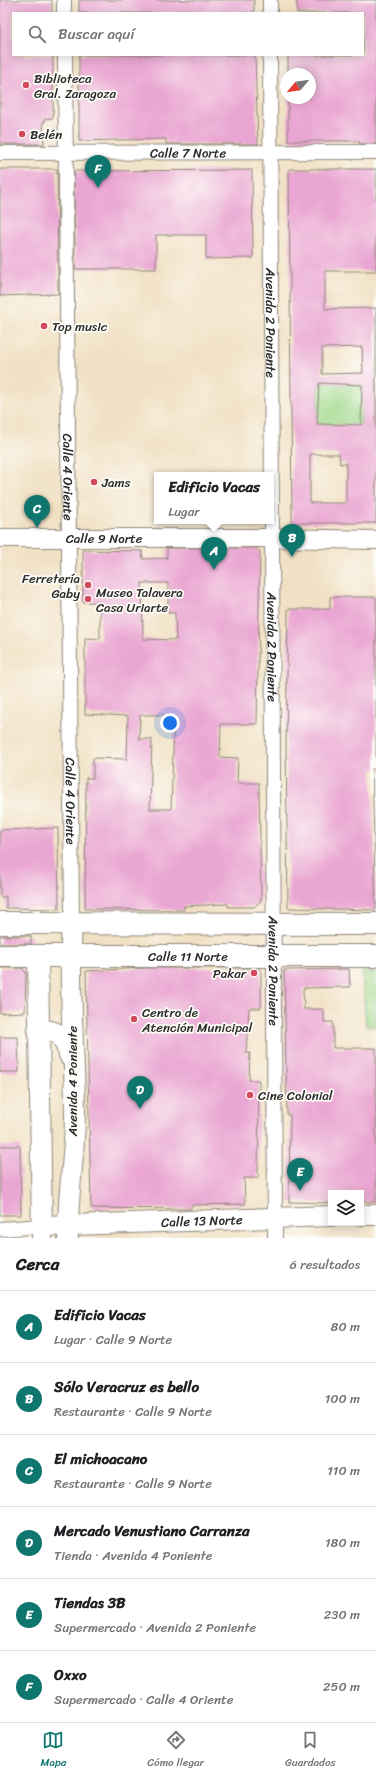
<!DOCTYPE html>
<html lang="es">
<head>
<meta charset="utf-8">
<style>
	:root { --surface:#fff; --page:#f6f6f6; --text:#202124; --muted:#757577; --line:#e0e0e0; --accent:#0f766e }
	body { margin:0; font-family:Sriracha,sans-serif; background:var(--page); color:var(--text) }
	.controls { position:absolute; right:12px; bottom:12px; display:grid; overflow:hidden; border-radius:0px; box-shadow:0 2px 10px #0003 }
	.controls button { width:36px; height:36px; display:grid; place-items:center; padding:0; border:0; border-bottom:1px solid var(--line); background:var(--surface); color:var(--text); font:20px sans-serif }
	.compass { position:absolute; left:280px; top:68px; width:36px; height:36px; border-radius:50%; background:var(--surface); box-shadow:0 2px 10px #0003; rotate:241deg }
	.you { position:absolute; left:170px; top:723px; width:14px; height:14px; margin:-10px; border:3px solid #fff; border-radius:50%; background:#1a73e8; box-shadow:0 0 0 6px #1a73e833 }
	.badge { display:grid; place-items:center; width:26px; height:26px; border-radius:50%; background:var(--accent); color:#fff; font-size:13px; font-weight:700 }
	.pin { position:absolute; translate:-50% -33px; filter:drop-shadow(0 1px 2px #0008) }
	.pin::after { content:''; position:absolute; top:21px; width:14px; height:12px; background:inherit; clip-path:polygon(0 0,100% 0,50% 100%) }
	.popup { position:absolute; left:154px; top:472px; width:120px; height:52px; box-sizing:border-box; display:grid; place-content:center; border-radius:0px; background:var(--surface); filter:drop-shadow(0 1px 3px #0005); font-size:13px; white-space:nowrap; color:var(--muted) }
	.popup b { font-size:15px; color:var(--text) }
	.popup::after { content:''; position:absolute; left:50%; top:100%; margin-left:-8px; border:8px solid transparent; border-top-color:var(--surface) }
	.list { margin:0; padding:0; list-style:none }
	h2 { display:flex; justify-content:space-between; align-items:center; height:52px; margin:0; padding:0 16px; font-size:17px }
	h2 small { font-size:13px; font-weight:400; color:var(--muted) }
	.list li { display:grid; grid-template-columns:26px 1fr auto; gap:12px; align-items:center; box-sizing:border-box; height:72px; padding:0 16px; border-top:1px solid var(--line) }
	.list b { display:block; font-size:15px; white-space:nowrap }
	.list p { margin:0; font-size:13px; white-space:nowrap; color:var(--muted) }
	.list em { font-size:13px; font-style:normal; color:var(--muted) }
	.icon { flex:none; width:22px; height:22px; fill:none; stroke:currentColor; stroke-width:2; stroke-linecap:round; stroke-linejoin:round }
	.map { position:relative; flex:none; width:376px; height:1238px; overflow:hidden }
	.search { position:absolute; background:var(--surface); box-shadow:0 2px 10px #0003; left:12px; right:12px; top:12px; height:44px; display:flex; align-items:center; gap:10px; box-sizing:border-box; padding:0 14px; border-radius:0px; color:var(--muted); font-size:15px }
	.sheet { height:484px; background:var(--surface) }
	nav { display:flex; justify-content:space-around; align-items:center; box-sizing:border-box; height:56px; border-top:1px solid var(--line); background:var(--surface); font-size:11px; color:var(--muted) }
	nav a { display:grid; justify-items:center; gap:2px }
	nav .on { color:var(--accent) }
	.map>svg:first-child { display:block }
	.green { fill:#9fd88a; stroke:#65825a }
	.building { fill:#eaa6d2; fill-rule:evenodd }
	.lines { fill:none; stroke-linecap:round; stroke-linejoin:round }
	.minor-casing { stroke:#8e8678; stroke-width:16 }
	.tertiary-casing { stroke:#8e8678; stroke-width:20 }
	.secondary-casing { stroke:#8e8678; stroke-width:22 }
	.primary-casing { stroke:#8e8678; stroke-width:24 }
	.minor { stroke:#fff; stroke-width:14 }
	.tertiary { stroke:#fff; stroke-width:18 }
	.secondary { stroke:#fff; stroke-width:20 }
	.primary { stroke:#fff; stroke-width:22 }
	.poi-dot { fill:#d1495b; stroke:#fdfcf7; stroke-width:1.5 }
	.labels { text-anchor:middle; dominant-baseline:central; stroke-width:3.5; stroke-linejoin:round; paint-order:stroke }
	.poi-label { font-size:13px; fill:#2b2b2b; stroke:#fdfcf7; text-anchor:start }
	.street-label { font-size:13px; fill:#2b2b2b; stroke:#fdfcf7 }
</style>
</head>
<body>
<div class="map">
<svg width="376" height="1238" viewBox="0 0 376 1238">
	<rect width="100%" height="100%" fill="#fdfcf7"/>
	<filter id="ink" filterUnits="userSpaceOnUse"><feTurbulence type="fractalNoise" baseFrequency=".025" numOctaves="2"/><feDisplacementMap in="SourceGraphic" scale="8" xChannelSelector="R" yChannelSelector="G"/><feConvolveMatrix kernelMatrix="1 2 1 2 8 2 1 2 1" color-interpolation-filters="sRGB"/></filter>
	<filter id="wash" filterUnits="userSpaceOnUse"><feTurbulence type="fractalNoise" baseFrequency=".012" numOctaves="4" result="noise"/><feDisplacementMap in="SourceGraphic" scale="16" xChannelSelector="R" yChannelSelector="G"/><feGaussianBlur stdDeviation="0.9" result="paint"/><feColorMatrix in="noise" values="0 0 0 0 0 0 0 0 0 0 0 0 0 0 0 0 0 1.4 0 .05"/><feComposite in="paint" operator="in"/></filter>
	<g filter="url(#wash)">
		<rect width="100%" height="100%" fill="#f1e1c4"/>
		<!-- green -->
		<path class="green" d="M319,383L362,385L361,425L317,424Z
			M362,972H376V1027L366,1026Z"/>
		<g id="blocks">
			<!-- building -->
			<path class="building" d="M0,0H52V13H13V55H53V118L45,119V122H43L44,144H0Z
				M79,0H254V13H79Z
				M297,0H376V144H359V141H288V98H310V74H288V55H363V13H297Z
				M79,55H255L258,144H166V139L79,141Z
				M0,169H57L58,294L0,296Z
				M289,169H376V271H325V309L376,308V523H292ZM362,347L363,373L322,374V348ZM319,383L362,385L361,425L317,424ZM310,454H339L340,464L346,463V503H310Z
				M252,170L253,258L206,259V235H156V269H75L74,171Z
				M167,548H256L260,551L257,724H221L220,757L238,758L237,783H259L261,901L254,907H228V904L184,906V910L85,909L86,778H93V758L127,759L128,716L85,714V638L100,639V602H83V550L142,551L143,559L167,558ZM142,583H168V613H175L176,640L143,639ZM142,715H170V724H174L171,809H150L152,739H139L140,716Z
				M330,597H376V769H372L376,910L288,908L286,745L288,609H330Z
				M58,828L59,909L6,908V897H0V830Z
				M0,936H31V944H0Z
				M0,968H22L26,973L25,1012L0,1013Z
				M144,968H261V1008H249L246,1053H250L249,1080H259L258,1178H244L245,1204L191,1205V1209L91,1208L86,971Z
				M349,969L350,987L303,988L304,1009H324V1022H333V1048H376V1202H361V1193H331V1203L289,1202L290,1115H287L284,970Z
				M0,1037H18L19,1072H0Z
				M0,1146H20L21,1215H0Z"/>
		</g>
	</g>
	<g filter="url(#ink)">
		<use href="#blocks" fill-opacity="0" stroke="#8e8678" stroke-width="1"/>
		<g class="lines">
			<!-- minor casing -->
			<g class="minor-casing">
				<g id="minor">
					<path d="M64,0V13"/>
					<path d="M270,0V13"/>
					<path id="s1" d="M65,55L72,923"/>
					<path id="s2" d="M270,55L275,1238"/>
					<path id="s3" d="M0,153L376,152"/>
					<path d="M0,1229L43,1226"/>
				</g>
			</g>
			<!-- tertiary casing -->
			<g class="tertiary-casing">
				<g id="tertiary">
					<path id="s4" d="M0,538H272L376,540"/>
				</g>
			</g>
			<!-- secondary casing -->
			<g class="secondary-casing">
				<g id="secondary">
					<path d="M38,955L42,1238"/>
					<path d="M38,1030C61,1029 63,1037 70,1057"/>
					<path d="M361,1215H376"/>
					<path id="s5" d="M43,1226L331,1216"/>
					<path d="M68,1238C67,1197 75,1155 75,1114C75,1050 68,987 72,923"/>
				</g>
			</g>
			<!-- primary casing -->
			<g class="primary-casing">
				<g id="primary">
					<path d="M0,923L376,924"/>
					<path id="s6" d="M0,956H376"/>
				</g>
			</g>
			<!-- minor -->
			<use href="#minor" class="minor"/>
			<!-- tertiary -->
			<use href="#tertiary" class="tertiary"/>
			<!-- secondary -->
			<use href="#secondary" class="secondary"/>
			<!-- primary -->
			<use href="#primary" class="primary"/>
		</g>
	</g>
	<!-- markers -->
	<g class="poi-dot">
		<circle cx="26" cy="85" r="4"/>
		<circle cx="22" cy="134" r="4"/>
		<circle cx="44" cy="326" r="4"/>
		<circle cx="94" cy="482" r="4"/>
		<circle cx="88" cy="585" r="4"/>
		<circle cx="88" cy="599" r="4"/>
		<circle cx="254" cy="973" r="4"/>
		<circle cx="134" cy="1019" r="4"/>
		<circle cx="250" cy="1095" r="4"/>
	</g>
	<g class="labels">
		<!-- poi labels -->
		<g class="poi-label">
			<text x="34" y="78">Biblioteca<tspan x="34" dy="15">Gral. Zaragoza</tspan></text>
			<text x="30" y="134">Belén</text>
			<text x="52" y="326">Top music</text>
			<text x="102" y="482">Jams</text>
			<text x="80" y="578" text-anchor="end">Ferretería<tspan x="80" dy="15">Gaby</tspan></text>
			<text x="96" y="592">Museo Talavera<tspan x="96" dy="15">Casa Uriarte</tspan></text>
			<text x="246" y="973" text-anchor="end">Pakar</text>
			<text x="142" y="1012">Centro de<tspan x="142" dy="15">Atención Municipal</tspan></text>
			<text x="258" y="1095">Cine Colonial</text>
		</g>
		<!-- street labels -->
		<g class="street-label">
			<text stroke="none"><textPath href="#s3" startOffset="188">Calle 7 Norte</textPath></text>
			<text stroke="none"><textPath href="#s2" startOffset="268">Avenida 2 Poniente</textPath></text>
			<text stroke="none"><textPath href="#s1" startOffset="422">Calle 4 Oriente</textPath></text>
			<text stroke="none"><textPath href="#s4" startOffset="104">Calle 9 Norte</textPath></text>
			<text stroke="none"><textPath href="#s2" startOffset="592">Avenida 2 Poniente</textPath></text>
			<text stroke="none"><textPath href="#s1" startOffset="746">Calle 4 Oriente</textPath></text>
			<text stroke="none"><textPath href="#s6" startOffset="188">Calle 11 Norte</textPath></text>
			<text stroke="none"><textPath href="#s2" startOffset="916">Avenida 2 Poniente</textPath></text>
			<text transform="translate(72 1081) rotate(-90)">Avenida 4 Poniente</text>
			<text stroke="none"><textPath href="#s5" startOffset="159">Calle 13 Norte</textPath></text>
		</g>
	</g>
</svg>
<div class="controls">
<button><svg class="icon" aria-label="layers" viewBox="0 0 24 24"><path d="M12 4l9 5-9 5-9-5zM3 14l9 5 9-5"/></svg></button>
</div>
<svg class="compass" viewBox="-18 -18 36 36"><path d="M0-13l5 13h-10z" fill="#e53935"/><path d="M0 13l5-13h-10z" fill="#757577"/></svg>
<div class="you"></div>
<div class="pin badge" style="left:214px;top:570px">A</div>
<div class="popup"><b>Edificio Vacas</b>Lugar</div>
<div class="pin badge" style="left:292px;top:557px">B</div>
<div class="pin badge" style="left:37px;top:528px">C</div>
<div class="pin badge" style="left:140px;top:1109px">D</div>
<div class="pin badge" style="left:300px;top:1191px">E</div>
<div class="pin badge" style="left:98px;top:188px">F</div>
<div class="search"><svg class="icon" aria-label="search" viewBox="0 0 24 24"><circle cx="10" cy="10" r="6"/><path d="M15 15l6 6"/></svg>Buscar aquí</div>
</div>
<section class="sheet">
<h2>Cerca<small>6 resultados</small></h2>
<ul class="list">
<li><span class="badge">A</span><div><b>Edificio Vacas</b><p>Lugar · Calle 9 Norte</p></div><em>80 m</em></li>
<li><span class="badge">B</span><div><b>Sólo Veracruz es bello</b><p>Restaurante · Calle 9 Norte</p></div><em>100 m</em></li>
<li><span class="badge">C</span><div><b>El michoacano</b><p>Restaurante · Calle 9 Norte</p></div><em>110 m</em></li>
<li><span class="badge">D</span><div><b>Mercado Venustiano Carranza</b><p>Tienda · Avenida 4 Poniente</p></div><em>180 m</em></li>
<li><span class="badge">E</span><div><b>Tiendas 3B</b><p>Supermercado · Avenida 2 Poniente</p></div><em>230 m</em></li>
<li><span class="badge">F</span><div><b>Oxxo</b><p>Supermercado · Calle 4 Oriente</p></div><em>250 m</em></li>
</ul>
</section>
<nav>
<a class="on"><svg class="icon" aria-label="map" viewBox="0 0 24 24"><path d="M3 6l6-2 6 2 6-2v14l-6 2-6-2-6 2zM9 4v14M15 6v14"/></svg>Mapa</a>
<a><svg class="icon" aria-label="directions" viewBox="0 0 24 24"><path d="M12 3l9 9-9 9-9-9zM9 14v-3h6M13 9l2 2-2 2"/></svg>Cómo llegar</a>
<a><svg class="icon" aria-label="saved" viewBox="0 0 24 24"><path d="M7 4h10v16l-5-4-5 4z"/></svg>Guardados</a>
</nav>
</body>
</html>
